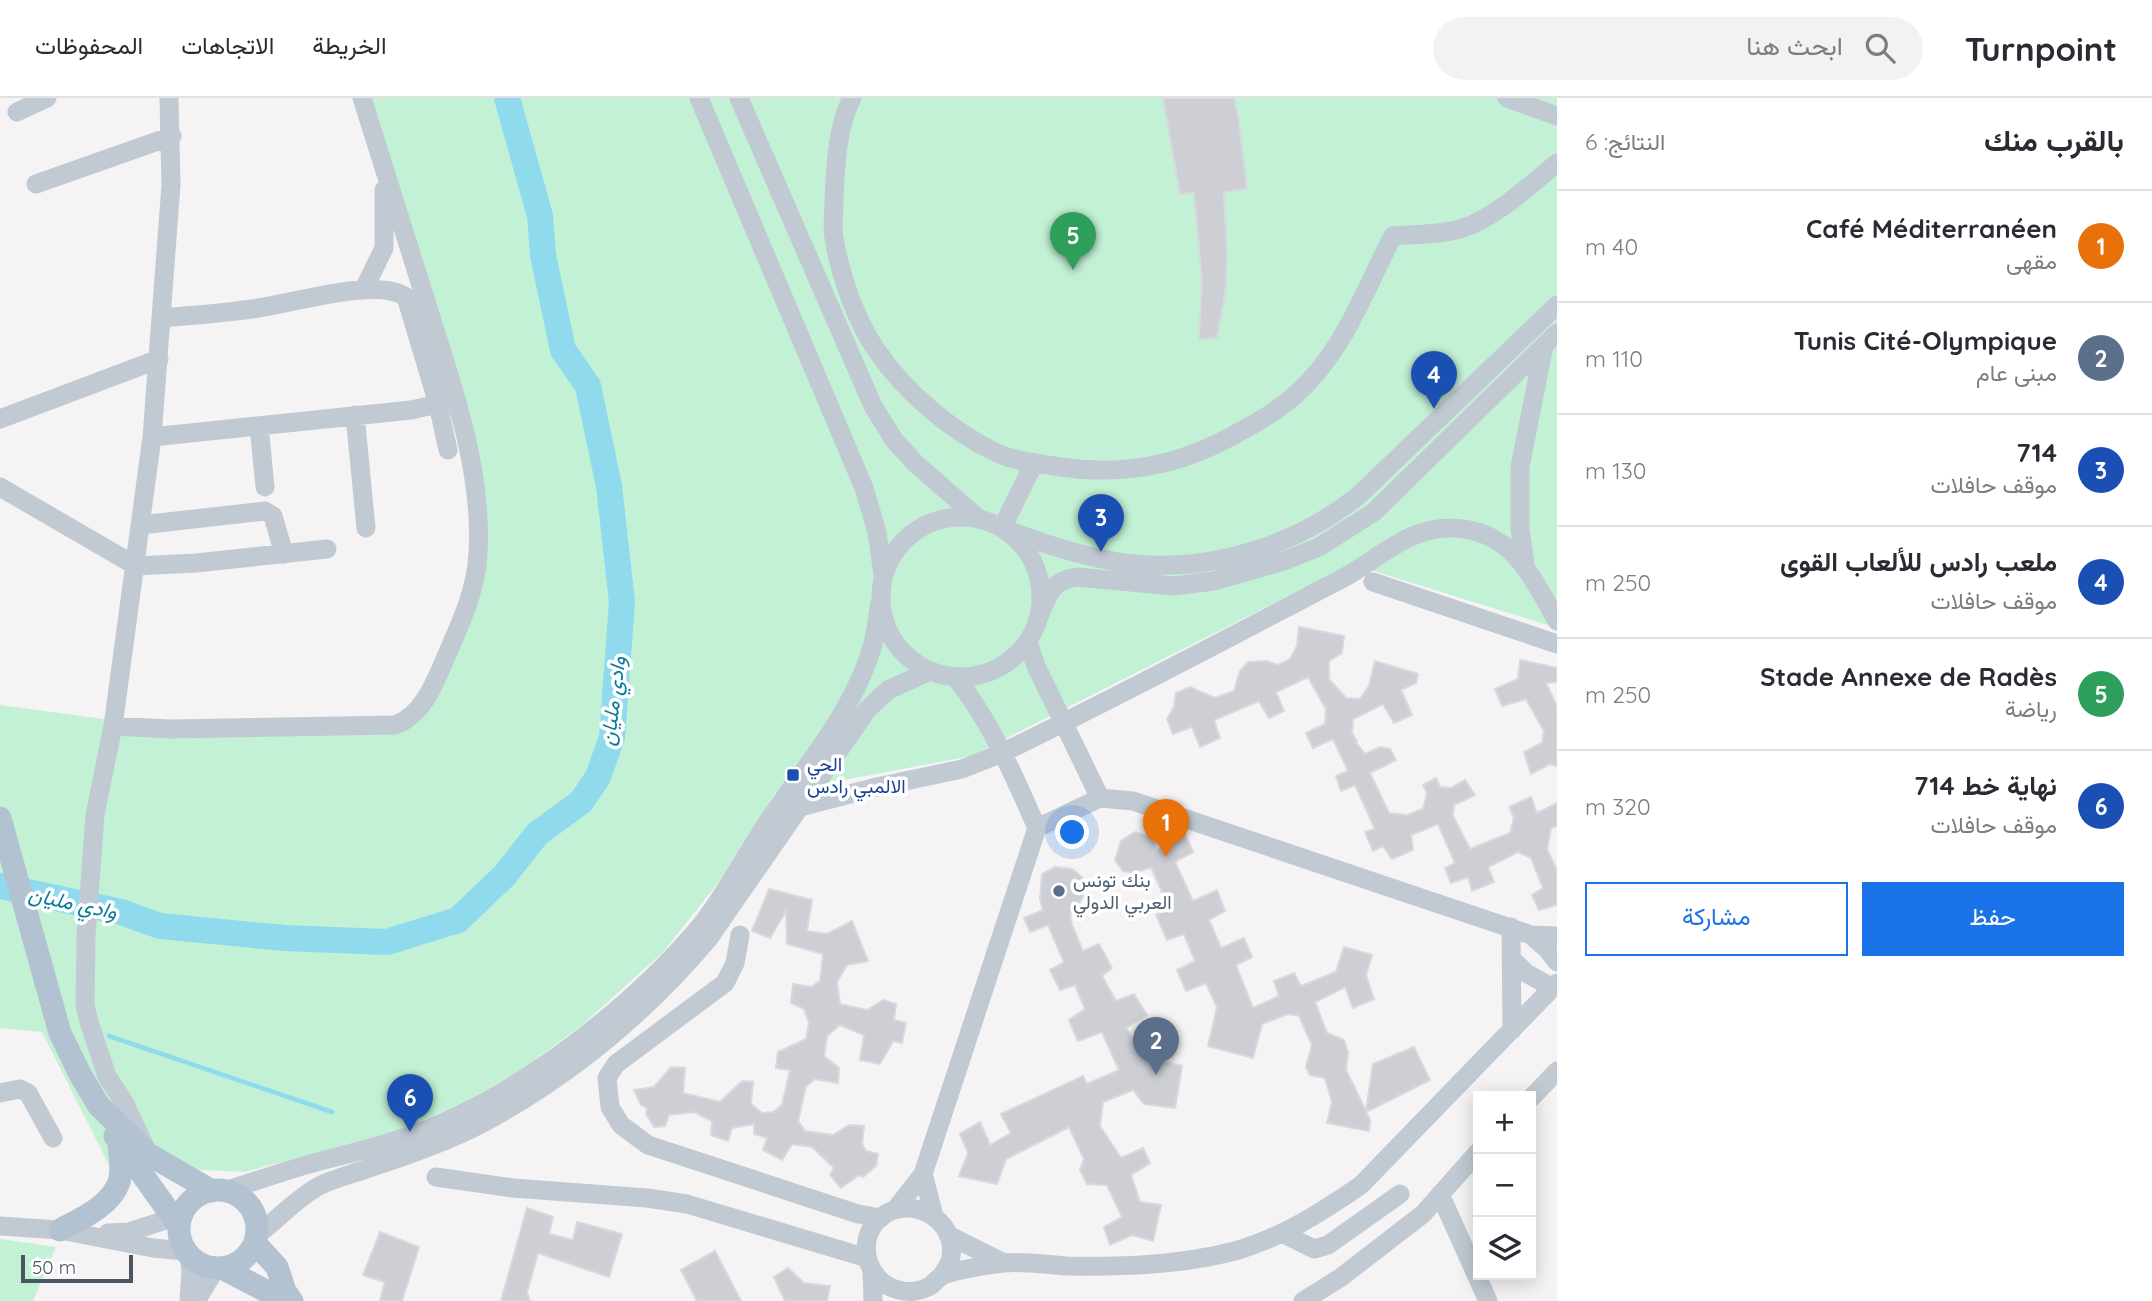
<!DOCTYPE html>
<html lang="ar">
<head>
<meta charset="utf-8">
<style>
	:root { --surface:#fff; --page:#f2f2f3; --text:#2b2b33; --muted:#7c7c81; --line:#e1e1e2; --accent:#1a73e8 }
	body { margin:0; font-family:Quicksand,Vazirmatn,sans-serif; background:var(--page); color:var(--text); direction:rtl }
	.controls { position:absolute; right:21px; bottom:21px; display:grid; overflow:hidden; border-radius:0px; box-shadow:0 4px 18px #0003 }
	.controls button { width:63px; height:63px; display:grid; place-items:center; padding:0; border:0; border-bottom:2px solid var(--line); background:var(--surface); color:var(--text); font:35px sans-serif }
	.scale { position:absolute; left:21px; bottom:18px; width:112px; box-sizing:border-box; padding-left:7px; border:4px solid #4a5661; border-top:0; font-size:19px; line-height:24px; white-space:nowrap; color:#4a5661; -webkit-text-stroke:5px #fff; paint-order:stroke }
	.you { position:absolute; left:1073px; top:735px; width:24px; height:24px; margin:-18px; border:5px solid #fff; border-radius:50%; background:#1a73e8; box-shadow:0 0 0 10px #1a73e833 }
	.badge { display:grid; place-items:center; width:46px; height:46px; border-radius:50%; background:var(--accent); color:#fff; font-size:23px; font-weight:700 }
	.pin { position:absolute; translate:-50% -58px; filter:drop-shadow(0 2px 4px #0008) }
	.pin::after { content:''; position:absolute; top:37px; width:24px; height:21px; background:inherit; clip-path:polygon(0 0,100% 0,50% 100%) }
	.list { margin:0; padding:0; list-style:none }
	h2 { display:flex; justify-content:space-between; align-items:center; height:91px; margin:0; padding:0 28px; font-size:30px }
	h2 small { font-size:23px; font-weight:400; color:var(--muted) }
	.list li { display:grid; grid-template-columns:46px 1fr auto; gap:21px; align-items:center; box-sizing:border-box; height:112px; padding:0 28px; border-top:2px solid var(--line) }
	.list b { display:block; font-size:26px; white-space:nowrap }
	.list p { margin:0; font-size:23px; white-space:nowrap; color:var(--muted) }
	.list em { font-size:23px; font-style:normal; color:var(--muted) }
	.actions { display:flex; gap:14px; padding:21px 28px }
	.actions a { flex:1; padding:16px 0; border:2px solid var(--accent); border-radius:0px; text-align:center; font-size:24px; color:var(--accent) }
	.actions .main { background:var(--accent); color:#fff }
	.icon { flex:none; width:38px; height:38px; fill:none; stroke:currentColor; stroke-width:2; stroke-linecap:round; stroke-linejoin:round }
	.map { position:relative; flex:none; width:1557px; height:1203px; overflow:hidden; direction:ltr }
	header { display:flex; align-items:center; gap:42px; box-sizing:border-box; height:98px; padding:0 35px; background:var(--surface); border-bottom:2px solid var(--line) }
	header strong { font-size:33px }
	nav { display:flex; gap:38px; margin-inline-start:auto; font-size:24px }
	.search { width:490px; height:63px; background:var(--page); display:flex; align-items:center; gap:18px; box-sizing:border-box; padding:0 24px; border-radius:38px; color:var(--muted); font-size:26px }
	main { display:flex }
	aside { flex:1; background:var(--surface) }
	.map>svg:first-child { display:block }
	.green { fill:#c3f1d5 }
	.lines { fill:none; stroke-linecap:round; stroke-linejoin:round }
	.stream { stroke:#90daee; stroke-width:4.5 }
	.river { stroke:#90daee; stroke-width:26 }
	.building { fill:#cdcfd5; stroke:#d7d9de; stroke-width:2 }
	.minor { stroke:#c1cad2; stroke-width:19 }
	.major { stroke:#b3c2d1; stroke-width:23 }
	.transit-dot { fill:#1a4fb4; stroke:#fff; stroke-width:2.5 }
	.service-dot { fill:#5c6f8a; stroke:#fff; stroke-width:2.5 }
	.labels { text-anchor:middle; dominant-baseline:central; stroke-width:7; stroke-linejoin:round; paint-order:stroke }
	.transit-label { font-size:19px; fill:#164399; stroke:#fff; text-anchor:start }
	.service-label { font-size:19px; fill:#4e5e75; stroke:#fff; text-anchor:start }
	.water-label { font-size:21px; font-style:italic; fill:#0c7c9b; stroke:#fff }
</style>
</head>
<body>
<header>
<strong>Turnpoint</strong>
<div class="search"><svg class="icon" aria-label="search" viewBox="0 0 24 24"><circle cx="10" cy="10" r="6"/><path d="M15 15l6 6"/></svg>ابحث هنا</div>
<nav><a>الخريطة</a><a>الاتجاهات</a><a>المحفوظات</a></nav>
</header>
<main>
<aside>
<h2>بالقرب منك<small>النتائج: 6</small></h2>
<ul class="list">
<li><span class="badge" style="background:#e8710a">1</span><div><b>Café Méditerranéen</b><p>مقهى</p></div><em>40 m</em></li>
<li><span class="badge" style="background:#5c6f8a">2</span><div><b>Tunis Cité-Olympique</b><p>مبنى عام</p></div><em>110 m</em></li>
<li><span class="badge" style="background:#1a4fb4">3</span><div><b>714</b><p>موقف حافلات</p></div><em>130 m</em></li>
<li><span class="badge" style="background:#1a4fb4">4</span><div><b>ملعب رادس للألعاب القوى</b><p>موقف حافلات</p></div><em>250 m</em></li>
<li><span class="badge" style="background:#2e9e5b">5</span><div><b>Stade Annexe de Radès</b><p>رياضة</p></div><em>250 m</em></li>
<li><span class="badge" style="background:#1a4fb4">6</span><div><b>نهاية خط 714</b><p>موقف حافلات</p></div><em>320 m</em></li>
</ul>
<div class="actions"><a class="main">حفظ</a><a>مشاركة</a></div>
</aside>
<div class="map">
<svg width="1557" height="1203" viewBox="0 0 1557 1203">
	<rect width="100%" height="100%" fill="#f5f3f3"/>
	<!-- green -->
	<path class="green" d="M368,0H1557V530L1351,466L971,658L775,695L725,776L663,854L583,926L524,970L463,1005L400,1032L245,1074L109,1067L42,934L0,930V607L103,621L382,636L431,603L487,430Z
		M0,1141L56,1149L33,1203H0Z"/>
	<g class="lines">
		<!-- stream -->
		<path class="stream" d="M109,938L332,1014"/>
		<!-- river -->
		<path class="river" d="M0,788L121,814L160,828L284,840L387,844L458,822L505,777L537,736L581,704L598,679L612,639L622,504L609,388L588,288L563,252L543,157L540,118L507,0"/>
	</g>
	<!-- building -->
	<path class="building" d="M1163,0H1234L1239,23L1247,91L1224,94L1227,161L1225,197L1217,240L1199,241L1202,182L1194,95L1180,96Z
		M1299,529L1344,538L1342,555L1329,563V581L1346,600L1360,601L1369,588L1375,563L1418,576L1416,585L1401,592L1412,617L1394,625L1383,606L1353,621L1352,635L1357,643L1356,644L1365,656L1380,649L1390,651L1396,662L1370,675L1389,715L1407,717L1423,711L1427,695L1423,687L1436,680L1440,689L1451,690L1465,682L1475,697L1454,707L1453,718L1470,751L1510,735L1514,720L1509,709L1531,699L1537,715L1557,705V728L1551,730L1547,751L1557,772V807L1539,812L1532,797L1543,790L1531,760L1518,754L1488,769L1494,784L1472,793L1468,779L1451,785L1445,770L1455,765L1438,726L1411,737L1413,752L1392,761L1383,748L1373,753L1365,734L1375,731L1355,687L1341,693L1336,678L1348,673L1333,641L1313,650L1306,635L1325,626L1326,611L1308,579L1276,594L1284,613L1269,620L1259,603L1214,622L1220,640L1200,649L1192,629L1173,636L1167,621L1174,609L1176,595L1190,589L1215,600L1234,593L1240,573L1248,564L1267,563L1278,567L1290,561L1297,548Z
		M1520,562L1557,570V584L1546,585L1557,608V668L1550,666L1531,676L1524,654L1542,645L1544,633L1526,601L1502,608L1495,591L1518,581Z
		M1135,734L1153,740L1156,753L1185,737L1193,754L1175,764L1193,803L1217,792L1225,813L1209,822L1221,850L1244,840L1252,859L1236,867L1253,910L1279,898L1274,883L1294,875L1301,888L1336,874L1344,849L1372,857L1366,877L1374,901L1353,910L1345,889L1315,904L1327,935L1344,942L1348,954L1346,972L1366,1013L1373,966L1414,949L1430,982L1366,1014L1370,1022L1369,1033L1327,1025L1332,1004L1325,980L1310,977L1306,969L1312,947L1299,918L1288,916L1262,926L1253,960L1208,948L1217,909L1206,885L1186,893L1177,872L1195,863L1184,836L1167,842L1156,817L1169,810L1151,769L1135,775L1123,773L1115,762L1121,743Z
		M1055,769L1072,771L1082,779L1085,795L1078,808L1070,817L1072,827L1083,853L1099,846L1112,870L1102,878L1116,903L1134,896L1147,917L1126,930L1144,958L1182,968L1175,1010L1144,1006L1133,992L1103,1004L1100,1028L1121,1060L1143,1050L1150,1065L1131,1077L1140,1104L1161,1107L1153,1143L1132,1137L1110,1147L1104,1129L1122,1119L1107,1087L1087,1086L1080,1072L1084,1061L1069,1029L1006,1061L997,1086L959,1078L968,1055L960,1036L980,1024L990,1047L1011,1035L1001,1016L1083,978L1087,986L1119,972L1102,934L1078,943L1069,922L1085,911L1075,887L1060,892L1050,872L1064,864L1048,827L1030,834L1024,820L1043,812L1040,801L1042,776Z
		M769,791L812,802L807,833L827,836L852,823L868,863L847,867L837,884L840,906L867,912L883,902L896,906L894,922L906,925L902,945L893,943L880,966L860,962L864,937L840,927L827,938L824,958L839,970L838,985L815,981L806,988L798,1023L805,1033L833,1037L849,1027L864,1028L862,1046L866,1053L878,1056L876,1068L863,1079L859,1077L841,1090L830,1077L834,1070L812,1049L792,1046L782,1062L763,1052L767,1040L754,1036V1026L732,1030L728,1043L711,1037L712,1023L694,1014L669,1017L665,1028L654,1029L646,1016L647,1010L641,1007L634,992L654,989L671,969L685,970L683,995L720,1004L742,983L753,984L751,1006L762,1015L773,1014L782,1007L790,972L776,970L778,954L806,941L809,925L804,911L791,905L793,886L811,889L820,883L823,856L787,846L786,813L770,840L752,833Z
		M527,1110L553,1119L549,1136L573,1142L577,1124L622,1136L609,1179L538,1155L527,1195L530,1203H501Z
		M380,1134L419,1149L402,1203H380L385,1184L363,1177Z
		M715,1153L741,1203H697L681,1172Z
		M788,1170L804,1185L830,1188L827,1203H785L774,1179Z"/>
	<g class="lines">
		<!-- minor -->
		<path class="minor" d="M699,0L864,390L877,434L883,477
			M739,0L873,308L894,342L916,366L978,420
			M852,0C837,28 835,72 834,104C834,116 832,129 834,140C840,177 856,223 877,253C905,294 952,334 997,355C1014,363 1035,365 1054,368C1123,379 1181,368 1241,333C1260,323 1278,312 1294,298C1343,256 1364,193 1393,138C1416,136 1441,137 1463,130C1496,119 1530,87 1557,65
			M1507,0L1557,18
			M17,14L47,0
			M36,86L172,38
			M364,191L384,150V92
			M162,220C194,217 227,215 258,210C294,205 376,179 406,199L438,306
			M355,317L366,430
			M0,321L159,261
			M259,328L265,389
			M152,339L411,312L438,306L448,352
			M0,389L136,468L196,465L327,451
			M881 499a80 80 0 1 1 160 0a80 80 0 1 1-160 0Z
			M141,427L265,413L273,418L284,456
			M1002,430L1034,365
			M1004,431C1051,448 1099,465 1149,467C1224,470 1300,444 1358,398L1557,207
			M1525,466L1520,431V369L1544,248
			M1373,484L1557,546
			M1039,519C1048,497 1050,484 1076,479L1174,488L1214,483L1284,463L1319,449L1374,414L1557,235
			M1028,544L1036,568L1100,700
			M955,579C991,623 1014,678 1037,730
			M113,628L170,631L395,627C422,618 435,585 445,561C460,527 476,493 478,456C483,373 453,290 429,213C406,142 384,71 362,0
			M800,709L877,689L962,671L1002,655C1109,603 1214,548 1320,492C1330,487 1342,481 1352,475C1384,455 1413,429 1452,430C1513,432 1531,478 1557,523
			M1511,829L1512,932
			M740,837L735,865L725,885L616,966L607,980L610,1009L621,1027L648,1047L858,1116L881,1120
			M1531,837L1547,851L1557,864
			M1512,861L1526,875L1553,890
			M0,995L20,991L28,995L53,1040
			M1531,1000L1557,973
			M146,1051L125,1006L107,978L89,924L85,907L86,838L95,717L113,628L152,339L171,87L169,0
			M923,1076L934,1118
			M436,1079L513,1090L647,1100L687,1106L867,1160
			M225,1093C252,1084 279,1075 306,1067C338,1058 371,1051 403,1040C511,1004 629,913 702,826C728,793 747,754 771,719C808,665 855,611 873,546C876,533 878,518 880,504
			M1440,1096L1488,1203
			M895,1112L923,1076L1037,730L1100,700L1133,703L1531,837L1557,838
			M0,1128L60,1132L153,1150L185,1153
			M108,1135L129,1134L181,1117
			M1282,1135L1314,1151L1328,1147L1400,1096
			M257,1137C279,1121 295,1101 319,1088C334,1080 353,1076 369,1070C406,1058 444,1045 479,1027C568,980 644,917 709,840L867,612L888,592L930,573
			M948,1137L1004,1165
			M189,1157L191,1173L189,1203
			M872,1173L873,1203
			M942,1177C945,1173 948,1168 950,1163C962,1120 903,1091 875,1125C856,1149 870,1186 899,1192C909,1195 921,1193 930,1188C934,1186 937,1180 942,1178C950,1173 993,1166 1004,1165C1024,1163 1046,1167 1067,1168C1124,1169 1180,1167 1235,1153C1281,1140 1322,1114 1361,1087L1557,885
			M196,1203L216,1170
			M1303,1203L1340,1180L1423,1116L1478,1054"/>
		<!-- major -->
		<path class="major" d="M0,720L60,935L81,978L99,1008L148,1056L212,1093
			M115,1038L179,1128
			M179 1131a39 39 0 1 1 78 0a39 39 0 1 1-78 0Z
			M60,1132C80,1121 111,1108 119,1084C123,1072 120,1058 119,1046
			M255,1145L277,1169L285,1193L292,1203
			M222,1170L285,1203"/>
	</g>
	<!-- markers -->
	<rect class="transit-dot" x="786" y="670" width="14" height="14" rx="3.5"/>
	<circle class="service-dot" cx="1059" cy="793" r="7"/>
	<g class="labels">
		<!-- transit labels -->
		<g class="transit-label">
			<text x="807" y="666">الحي<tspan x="807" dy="22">الالمبي رادس</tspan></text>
		</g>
		<!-- service labels -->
		<g class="service-label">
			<text x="1073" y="782">بنك تونس<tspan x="1073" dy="22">العربي الدولي</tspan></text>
		</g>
		<!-- water labels -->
		<g class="water-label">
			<text transform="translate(612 603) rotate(-83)">وادي مليان</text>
			<text transform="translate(73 804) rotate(12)">وادي مليان</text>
		</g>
	</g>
</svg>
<div class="controls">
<button>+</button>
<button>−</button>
<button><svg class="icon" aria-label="layers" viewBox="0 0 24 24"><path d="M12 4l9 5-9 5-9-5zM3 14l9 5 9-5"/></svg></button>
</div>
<div class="scale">50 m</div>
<div class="you"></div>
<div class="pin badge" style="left:1166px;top:759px;background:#e8710a">1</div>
<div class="pin badge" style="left:1156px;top:977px;background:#5c6f8a">2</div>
<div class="pin badge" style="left:1101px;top:454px;background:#1a4fb4">3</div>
<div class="pin badge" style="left:1434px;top:311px;background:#1a4fb4">4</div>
<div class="pin badge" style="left:1073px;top:172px;background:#2e9e5b">5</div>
<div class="pin badge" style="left:410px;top:1034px;background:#1a4fb4">6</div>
</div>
</main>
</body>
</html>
